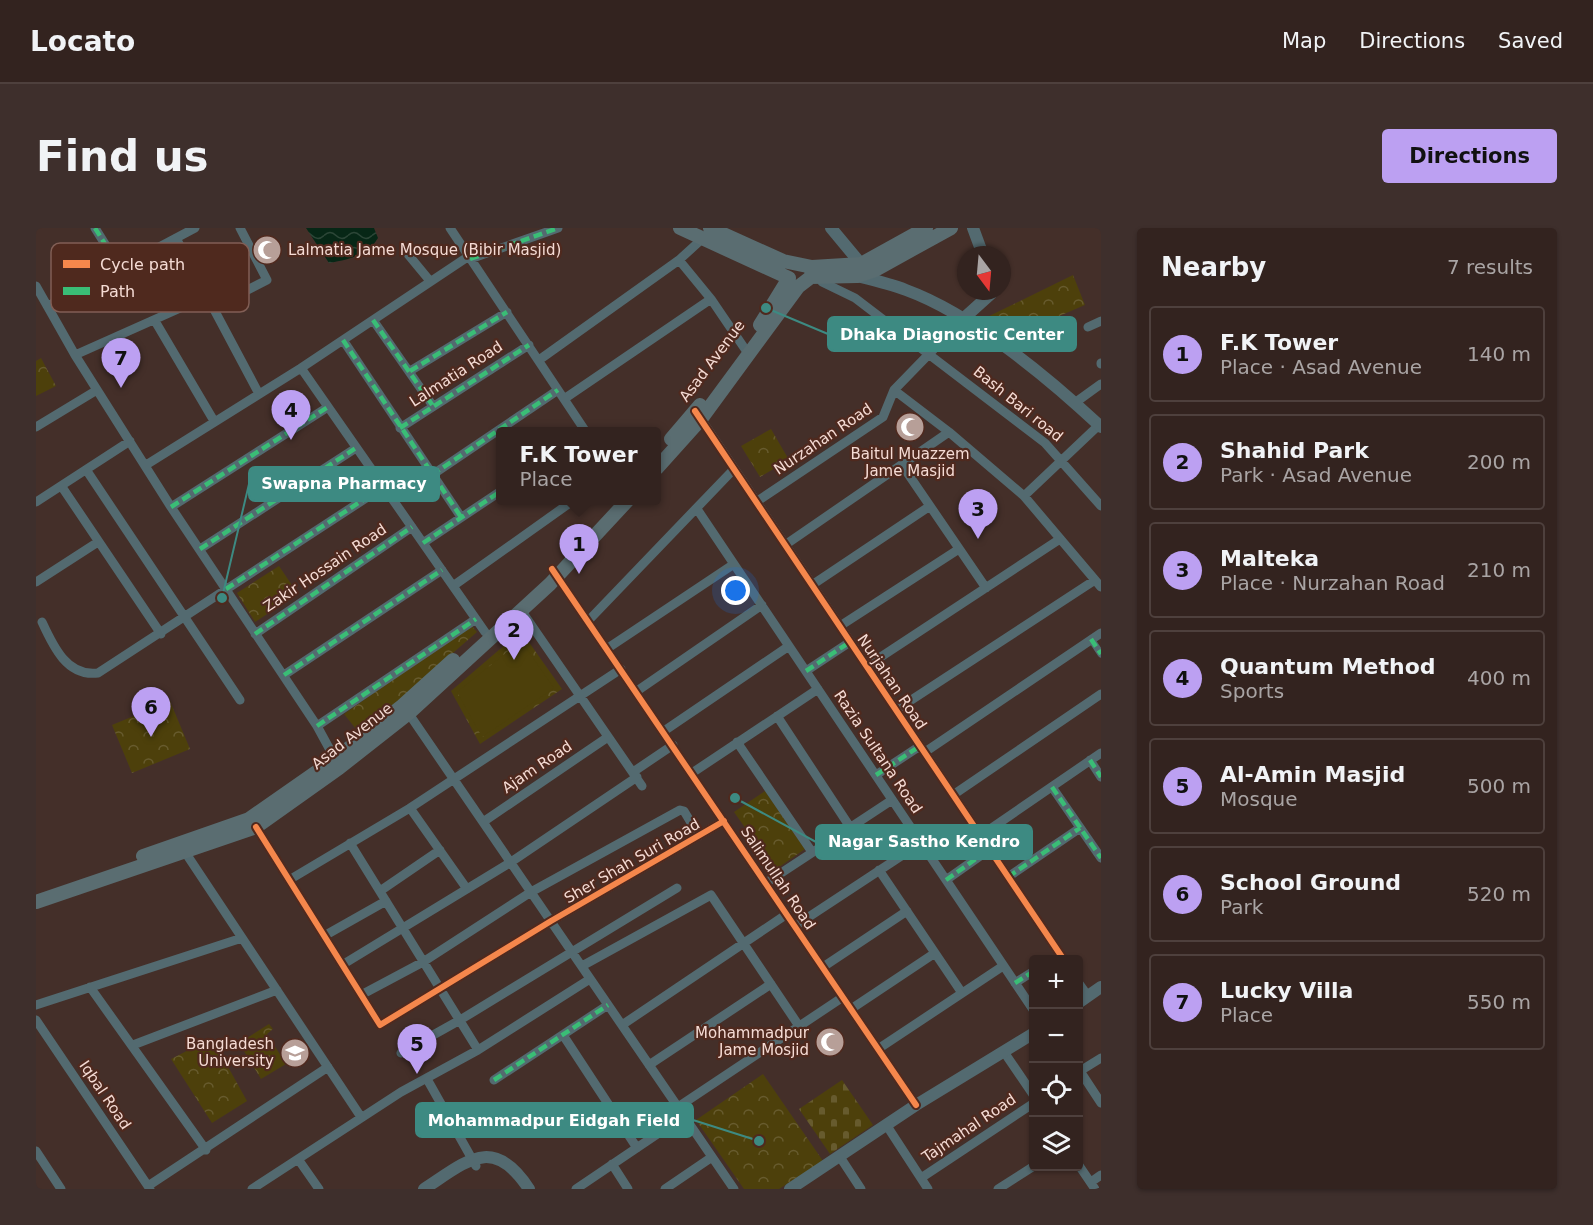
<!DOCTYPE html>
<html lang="en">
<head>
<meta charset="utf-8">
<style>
	:root { --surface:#33231f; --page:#3e2f2c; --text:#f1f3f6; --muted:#a9a4a4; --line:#4e403d; --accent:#bca0f2 }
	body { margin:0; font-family:"DejaVu Sans",sans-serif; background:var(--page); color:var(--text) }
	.controls { position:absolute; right:18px; bottom:18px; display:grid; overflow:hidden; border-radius:6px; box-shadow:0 2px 4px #0004 }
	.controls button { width:54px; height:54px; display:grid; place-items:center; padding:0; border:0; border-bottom:2px solid var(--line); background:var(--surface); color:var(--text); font:30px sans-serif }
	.compass { position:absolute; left:921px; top:18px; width:54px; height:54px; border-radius:50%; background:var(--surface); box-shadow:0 2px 4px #0004; rotate:164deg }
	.you { position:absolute; left:700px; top:363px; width:21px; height:21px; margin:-15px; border:4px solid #fff; border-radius:50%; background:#1a73e8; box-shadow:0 0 0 9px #1a73e833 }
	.badge { display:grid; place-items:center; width:39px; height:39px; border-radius:50%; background:var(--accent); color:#111; font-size:20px; font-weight:700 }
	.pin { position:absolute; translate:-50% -50px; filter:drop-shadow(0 2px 3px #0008) }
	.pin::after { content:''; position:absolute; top:32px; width:21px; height:18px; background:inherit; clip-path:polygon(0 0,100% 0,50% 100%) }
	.popup { position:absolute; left:460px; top:199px; width:165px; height:78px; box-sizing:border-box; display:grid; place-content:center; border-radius:6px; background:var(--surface); filter:drop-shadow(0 2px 4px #0005); font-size:20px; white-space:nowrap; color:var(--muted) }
	.popup b { font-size:22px; color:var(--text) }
	.popup::after { content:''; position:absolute; left:50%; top:100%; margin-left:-12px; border:12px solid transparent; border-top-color:var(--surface) }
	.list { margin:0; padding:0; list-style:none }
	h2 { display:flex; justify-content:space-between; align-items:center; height:78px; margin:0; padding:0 24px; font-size:26px }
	h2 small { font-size:20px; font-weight:400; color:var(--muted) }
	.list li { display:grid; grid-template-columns:39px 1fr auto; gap:18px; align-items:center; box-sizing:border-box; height:96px; margin:0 12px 12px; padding:0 12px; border:2px solid var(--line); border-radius:6px }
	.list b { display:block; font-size:22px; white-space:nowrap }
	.list p { margin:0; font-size:20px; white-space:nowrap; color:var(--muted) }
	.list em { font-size:20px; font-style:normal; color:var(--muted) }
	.icon { flex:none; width:33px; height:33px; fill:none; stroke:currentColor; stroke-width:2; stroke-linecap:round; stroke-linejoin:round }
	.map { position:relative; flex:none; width:1065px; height:961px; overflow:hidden; border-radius:6px }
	header { display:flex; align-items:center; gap:36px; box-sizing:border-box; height:84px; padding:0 30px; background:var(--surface); border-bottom:2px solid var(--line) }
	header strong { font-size:28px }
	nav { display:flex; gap:33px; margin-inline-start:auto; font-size:21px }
	.intro { display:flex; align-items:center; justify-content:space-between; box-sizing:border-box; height:144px; padding:0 36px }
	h1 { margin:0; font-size:42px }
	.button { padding:15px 27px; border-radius:6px; background:var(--accent); color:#111; font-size:21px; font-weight:700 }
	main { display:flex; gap:36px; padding:0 36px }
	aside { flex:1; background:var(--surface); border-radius:6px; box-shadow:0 2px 4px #0004 }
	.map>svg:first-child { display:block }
	.forest { fill:url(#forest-crowns) }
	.cemetery { fill:url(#cemetery-stones) }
	.pitch { fill:#4d400b }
	.water { fill:url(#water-waves) }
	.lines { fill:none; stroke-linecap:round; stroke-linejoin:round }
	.pedestrian { stroke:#536a70; stroke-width:7 }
	.minor { stroke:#536a70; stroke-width:9 }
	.tertiary { stroke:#536a70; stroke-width:12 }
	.secondary { stroke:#5a6d71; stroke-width:14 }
	.quiet { stroke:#3abd76; stroke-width:4.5; stroke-dasharray:9 4.5; stroke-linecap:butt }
	.cycleway-casing { stroke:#4f291e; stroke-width:10 }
	.cycleway { stroke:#f5874c; stroke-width:6 }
	.labels { text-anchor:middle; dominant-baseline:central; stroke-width:4.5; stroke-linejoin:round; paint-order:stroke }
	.poi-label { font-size:15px; fill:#f5dbd4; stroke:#4f291e; text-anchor:end }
	.street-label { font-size:15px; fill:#f5dbd4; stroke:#4f291e }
	.key { fill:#4f291e; stroke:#815e55; stroke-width:1.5 }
	.key-label { font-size:16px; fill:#f5dbd4 }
	.leader { fill:none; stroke:#3d8a82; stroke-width:2 }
	.callout-dot { fill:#3d8a82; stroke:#4f291e; stroke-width:2 }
	.callout { fill:#3d8a82; stroke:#3d8a82; stroke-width:2 }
	.callout-label { font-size:16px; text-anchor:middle; font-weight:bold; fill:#fff }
</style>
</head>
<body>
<header>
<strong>Locato</strong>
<nav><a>Map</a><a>Directions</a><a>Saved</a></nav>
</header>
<div class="intro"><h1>Find us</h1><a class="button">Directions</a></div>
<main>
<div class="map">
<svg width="1065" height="961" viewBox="0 0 1065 961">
	<defs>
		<pattern id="forest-crowns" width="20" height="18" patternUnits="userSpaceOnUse" patternTransform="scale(1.5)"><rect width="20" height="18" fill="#4d400b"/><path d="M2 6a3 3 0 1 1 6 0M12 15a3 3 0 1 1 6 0" fill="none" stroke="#675b2e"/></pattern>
		<pattern id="cemetery-stones" width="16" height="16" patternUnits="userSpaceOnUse" patternTransform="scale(1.5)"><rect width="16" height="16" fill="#4d400b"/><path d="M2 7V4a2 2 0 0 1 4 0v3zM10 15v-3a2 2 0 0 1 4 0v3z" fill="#675b2e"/></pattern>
		<pattern id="water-waves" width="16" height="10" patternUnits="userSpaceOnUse" patternTransform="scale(1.5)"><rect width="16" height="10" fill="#072716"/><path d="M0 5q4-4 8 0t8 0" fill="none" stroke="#2c4637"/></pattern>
	</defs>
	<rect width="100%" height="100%" fill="#442f29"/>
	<!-- forest -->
	<path class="forest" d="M1037,47L1049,77L967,112L943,93Z
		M5,130L20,158L0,168V133Z
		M735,201L753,232L724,249L705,218Z
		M243,338L262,366L219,394L201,365Z
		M435,397L441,404L324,506L308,486Z
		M485,403L526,461L444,516L415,463Z
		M134,473L154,521L96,545L76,497Z
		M729,563L769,621L739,642L698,584Z
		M233,796L237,801L231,806L250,836L225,851L203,815Z
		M176,810L211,873L176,895L135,831Z
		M727,846L787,933L743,961H708L660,892Z"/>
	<!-- cemetery -->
	<path class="cemetery" d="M806,852L837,897L794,926L763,881Z"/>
	<!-- pitch -->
	<path class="pitch" d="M485,413L518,460L446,509L421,464Z"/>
	<!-- water -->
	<path class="water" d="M270,0H338L342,10C331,28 314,31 293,35Z"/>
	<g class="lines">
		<!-- pedestrian -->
		<path class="pedestrian" d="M1055,411L1065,426"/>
		<!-- minor -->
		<path class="minor" d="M59,0L84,40
			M414,0L550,204
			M140,10L223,166
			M370,24L394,53
			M434,31L522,0
			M643,32L675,71L709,121
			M781,47L786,54L819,70L1009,215L1065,278
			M0,58L39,127L135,279L281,498L299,531
			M12,78L159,0
			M176,80L231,52L204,0
			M337,92L397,178
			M119,93L178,193
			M1052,99L1065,93
			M307,112L425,289
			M39,127L169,69
			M503,132L643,32L666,11
			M1065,135V136
			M265,140L449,404
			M374,143L471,84
			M858,162L913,204L988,268L1065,359
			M528,171L675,71
			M1040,174L1065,156
			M663,188L1028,732
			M0,199L61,162
			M364,200L493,117
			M110,237L265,140L433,28
			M866,237L950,360
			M51,243L204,472
			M396,247L522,162
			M26,259L125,406
			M988,268L1063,197
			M0,274L94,213
			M720,274L847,189L858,162L928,90
			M135,279L292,179
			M661,281L998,783
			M387,315L465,263
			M749,317L913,204
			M164,321L320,220
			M516,341L880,877
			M0,354L62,314
			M776,357L894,278
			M417,358L538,272
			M485,382L606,558
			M553,392L698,241
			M6,394C17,418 31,449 62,445L347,259
			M804,398L923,321
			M219,406L376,299
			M572,420L698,336
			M831,438L1024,311
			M770,443L814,414
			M248,447L406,342
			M601,463L726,377
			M860,482L1059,352
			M371,483L698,961
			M741,488L814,599
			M281,498L440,391
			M628,503L753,418
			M701,514L776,624
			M889,524L1065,405
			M1054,532L1065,549
			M597,544L637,517
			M656,545L782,461
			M840,547L884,518
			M1016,559L1065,630
			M917,567L1065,466
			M374,580L431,661
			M447,594L572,509
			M220,599L344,797L515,693L688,593
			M944,608L1065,525
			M314,615L442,822
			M149,624L325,889
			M843,642L926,765
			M972,649L1044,600
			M253,652L374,580L585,441
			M910,652L954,621
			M730,655L856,572
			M344,663L404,622
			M759,698L885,615
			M288,708L350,673
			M306,737L475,634L601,549
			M546,738L675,667L763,798
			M787,739L871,683
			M1042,754L1052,768
			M979,755L998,743
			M54,759L170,922
			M325,767L387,734L495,664L644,582L648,583L663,608
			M0,777L206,710
			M815,781L899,725
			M0,792L114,961
			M586,797L751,686
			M527,807L601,920
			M97,817L241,762
			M842,821L967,738
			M968,824L998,868
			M365,825L424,792L641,660
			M613,837L735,756
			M1042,840L1065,875
			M1044,843L1065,830
			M391,851L440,938
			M458,852L572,777
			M642,879L807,769
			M851,898L892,961
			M0,923L25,961
			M804,929L825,961
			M262,931L283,961
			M576,936L592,961
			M1042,936L1059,961
			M885,950L998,875
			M1055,954L1065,947
			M112,958L292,839
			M216,961L365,864L442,822L554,751
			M540,961L648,888
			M629,961L676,929
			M962,961L998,938"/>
		<!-- tertiary -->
		<path class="tertiary" d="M795,0L825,36
			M937,0L947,27
			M821,48C837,52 854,56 870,62C936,86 1014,151 1065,199
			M928,90L958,63
			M1042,775L1065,759
			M388,961C431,933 457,906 493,961
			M754,961L880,877L998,805"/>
		<!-- secondary -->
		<path class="secondary" d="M644,0L753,50L724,97
			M776,39L825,36L890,0
			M775,49L821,48L839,42L915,0
			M635,211L664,177
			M621,240L665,191L762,59L775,49L776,39L747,33L674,0
			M107,628L213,591L299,531L366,478L417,432
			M0,674L220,599L303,540L373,485L514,356L592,272"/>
		<!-- quiet -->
		<path class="quiet" d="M59,0L84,40
			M434,31L522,0
			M337,92L397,178
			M307,112L425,289
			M374,143L471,84
			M364,200L493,117
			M396,247L522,162
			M135,279L292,179
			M387,315L465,263
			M164,321L320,220
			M190,361L347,259
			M219,406L376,299
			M1055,411L1065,426
			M770,443L814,414
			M248,447L406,342
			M281,498L440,391
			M1054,532L1065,549
			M840,547L884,518
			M1016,559L1065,630
			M972,649L1044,600
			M910,652L954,621
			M979,755L998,743
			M458,852L572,777"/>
		<!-- cycleway casing -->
		<g class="cycleway-casing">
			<path id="cycleway" d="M659,183L1028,732
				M516,341L880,877
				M220,599L344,797L515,693L688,593"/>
		</g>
		<!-- cycleway -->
		<use href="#cycleway" class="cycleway"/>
	</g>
	<!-- icons -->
	<defs>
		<g id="mosque-disc" transform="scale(1.5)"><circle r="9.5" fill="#b79f98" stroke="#4f291e"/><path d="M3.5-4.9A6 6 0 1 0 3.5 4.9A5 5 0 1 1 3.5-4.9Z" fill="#fff"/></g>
		<g id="university-disc" transform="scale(1.5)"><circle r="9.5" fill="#b79f98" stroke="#4f291e"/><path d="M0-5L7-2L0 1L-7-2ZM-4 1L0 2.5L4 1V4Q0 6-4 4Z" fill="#fff"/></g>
	</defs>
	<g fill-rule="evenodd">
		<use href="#mosque-disc" x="231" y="22"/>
		<use href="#mosque-disc" x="874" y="199"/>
		<use href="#mosque-disc" x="794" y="814"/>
		<use href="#university-disc" x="259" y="825"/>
	</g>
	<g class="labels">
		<!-- poi labels -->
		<g class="poi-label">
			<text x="252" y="22" text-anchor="start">Lalmatia Jame Mosque (Bibir Masjid)</text>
			<text x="874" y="226" text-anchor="middle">Baitul Muazzem<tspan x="874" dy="17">Jame Masjid</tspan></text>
			<text x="773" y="805">Mohammadpur<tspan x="773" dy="17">Jame Mosjid</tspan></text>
			<text x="238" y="816">Bangladesh<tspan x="238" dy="17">University</tspan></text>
		</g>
		<!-- street labels -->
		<g class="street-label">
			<text transform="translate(676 133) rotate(-53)">Asad Avenue</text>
			<text transform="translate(420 146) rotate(-33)">Lalmatia Road</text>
			<text transform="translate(982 176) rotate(39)">Bash Bari road</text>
			<text transform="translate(787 211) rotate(-34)">Nurzahan Road</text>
			<text transform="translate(289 340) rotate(-34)">Zakir Hossain Road</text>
			<text transform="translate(856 454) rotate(56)">Nurjahan Road</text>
			<text transform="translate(316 508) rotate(-38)">Asad Avenue</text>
			<text transform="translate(842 524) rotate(56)">Razia Sultana Road</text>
			<text transform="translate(501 539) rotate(-34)">Ajam Road</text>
			<text transform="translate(596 633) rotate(-30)">Sher Shah Suri Road</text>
			<text transform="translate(742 650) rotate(56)">Salimullah Road</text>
			<text transform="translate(69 867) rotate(56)">Iqbal Road</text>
			<text transform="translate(933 900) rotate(-34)">Tajmahal Road</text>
		</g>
	</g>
	<!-- legend -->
	<rect x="15" y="15" width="198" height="69" rx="9" class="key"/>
	<rect x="27" y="32" width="27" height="8" fill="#f5874c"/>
	<rect x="27" y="59" width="27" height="8" fill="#3abd76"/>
	<g class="key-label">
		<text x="64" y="42">Cycle path</text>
		<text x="64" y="69">Path</text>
	</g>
	<!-- callouts -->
	<path class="leader" d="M730 80L792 106M186 370L213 256M699 570L780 614M723 913L657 892"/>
	<g class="callout-dot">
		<circle cx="730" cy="80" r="6"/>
		<circle cx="186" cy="370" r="6"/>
		<circle cx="699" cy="570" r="6"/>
		<circle cx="723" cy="913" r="6"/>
	</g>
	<g class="callout">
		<rect x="792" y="89" width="248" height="34" rx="6"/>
		<rect x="213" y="239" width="190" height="34" rx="6"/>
		<rect x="780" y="597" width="216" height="34" rx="6"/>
		<rect x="380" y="875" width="277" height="34" rx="6"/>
	</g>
	<g class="callout-label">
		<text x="916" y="112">Dhaka Diagnostic Center</text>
		<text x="308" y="261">Swapna Pharmacy</text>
		<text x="888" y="619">Nagar Sastho Kendro</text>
		<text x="518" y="898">Mohammadpur Eidgah Field</text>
	</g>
</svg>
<div class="controls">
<button>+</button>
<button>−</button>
<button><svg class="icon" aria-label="locate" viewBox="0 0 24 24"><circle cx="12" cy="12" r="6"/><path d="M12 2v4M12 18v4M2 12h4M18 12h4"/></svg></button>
<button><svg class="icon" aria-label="layers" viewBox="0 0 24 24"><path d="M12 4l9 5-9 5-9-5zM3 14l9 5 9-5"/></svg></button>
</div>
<svg class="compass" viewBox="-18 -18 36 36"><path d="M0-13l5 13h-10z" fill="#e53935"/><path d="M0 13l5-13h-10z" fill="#a9a4a4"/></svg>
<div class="you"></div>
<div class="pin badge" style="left:543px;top:346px">1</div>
<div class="popup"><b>F.K Tower</b>Place</div>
<div class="pin badge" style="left:478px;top:432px">2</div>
<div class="pin badge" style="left:942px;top:311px">3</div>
<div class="pin badge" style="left:255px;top:212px">4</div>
<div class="pin badge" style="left:381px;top:846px">5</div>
<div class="pin badge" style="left:115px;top:509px">6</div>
<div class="pin badge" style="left:85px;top:160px">7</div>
</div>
<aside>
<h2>Nearby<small>7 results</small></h2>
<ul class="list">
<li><span class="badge">1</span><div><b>F.K Tower</b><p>Place · Asad Avenue</p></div><em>140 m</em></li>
<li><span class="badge">2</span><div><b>Shahid Park</b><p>Park · Asad Avenue</p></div><em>200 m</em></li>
<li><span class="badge">3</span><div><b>Malteka</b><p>Place · Nurzahan Road</p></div><em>210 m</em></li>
<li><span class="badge">4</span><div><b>Quantum Method</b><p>Sports</p></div><em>400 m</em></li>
<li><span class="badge">5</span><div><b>Al-Amin Masjid</b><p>Mosque</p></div><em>500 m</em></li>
<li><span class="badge">6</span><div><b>School Ground</b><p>Park</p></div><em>520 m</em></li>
<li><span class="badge">7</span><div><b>Lucky Villa</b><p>Place</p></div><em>550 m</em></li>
</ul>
</aside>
</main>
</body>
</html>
